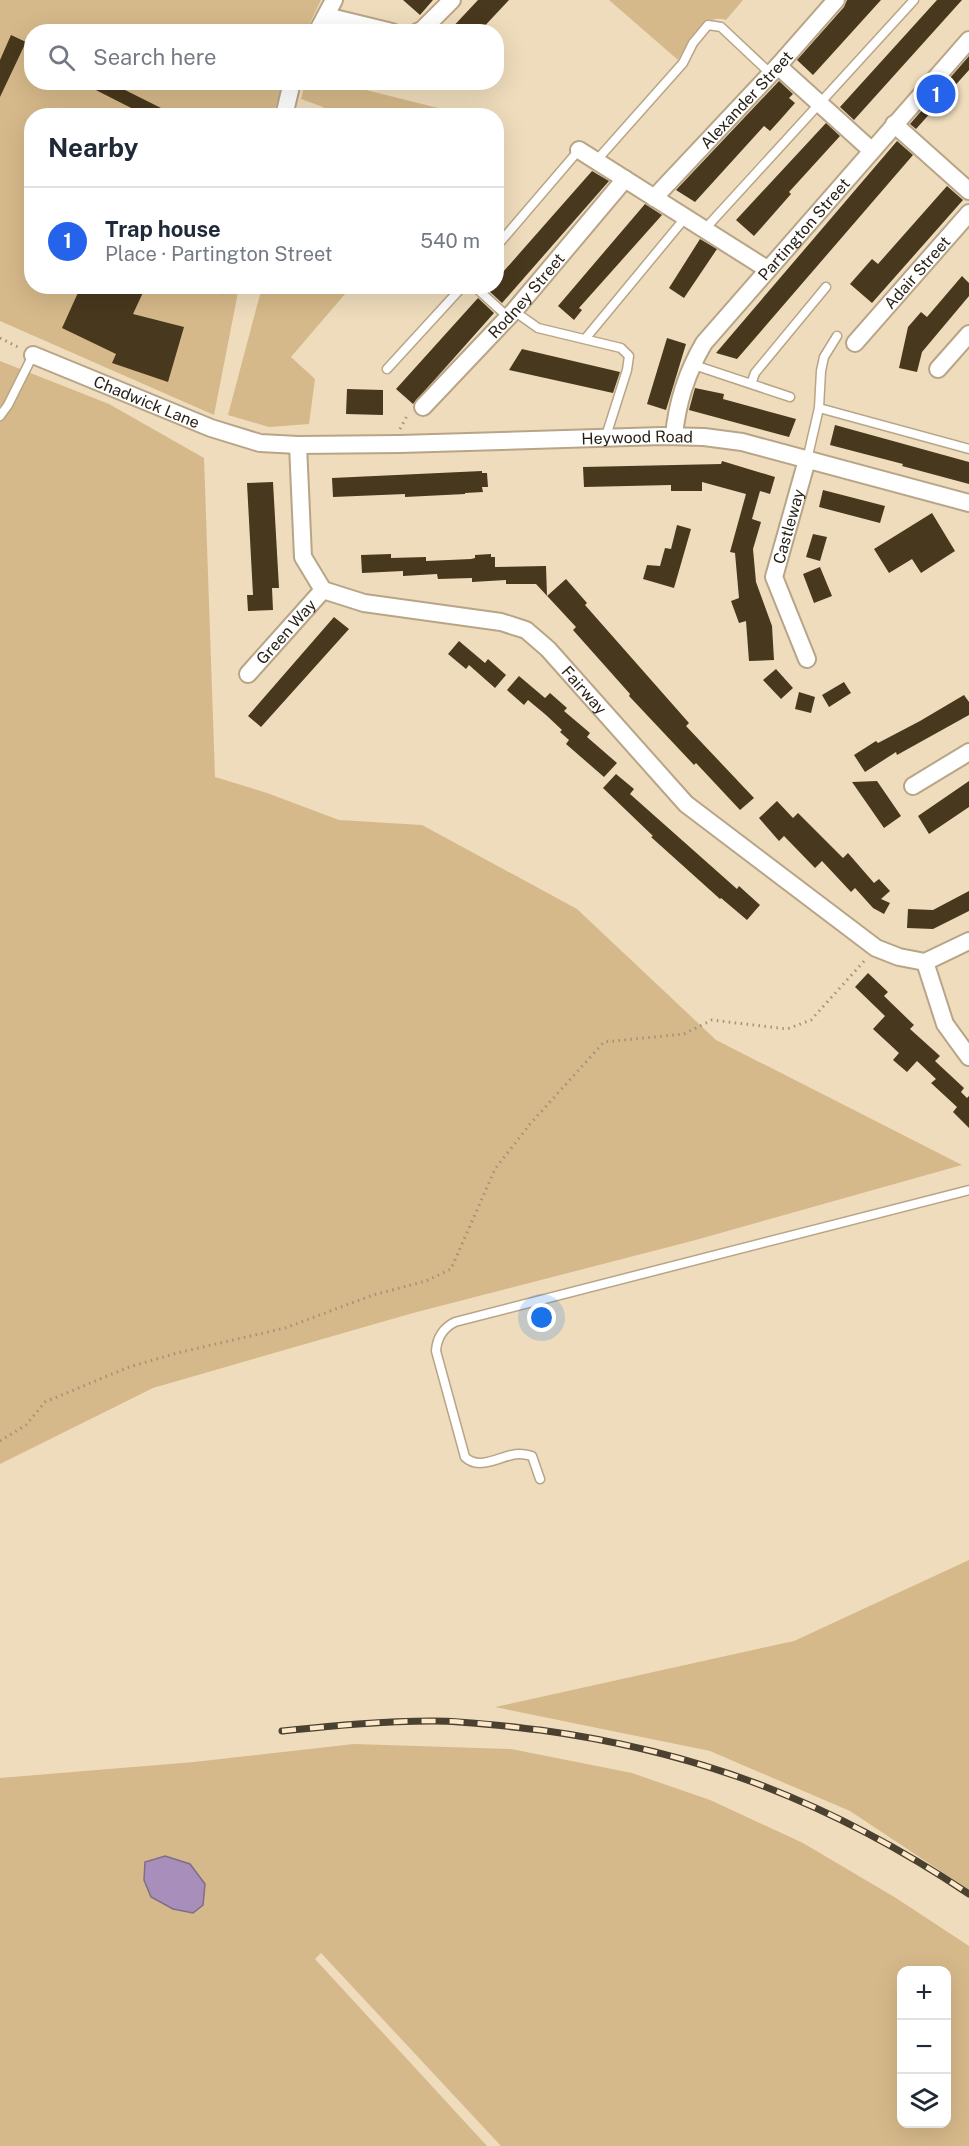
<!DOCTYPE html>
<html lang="en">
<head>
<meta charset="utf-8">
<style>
	:root { --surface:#fff; --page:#f6f6f7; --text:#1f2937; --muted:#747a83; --line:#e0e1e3; --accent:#2563eb }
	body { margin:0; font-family:"Public Sans",sans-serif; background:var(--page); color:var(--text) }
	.controls { position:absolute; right:18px; bottom:18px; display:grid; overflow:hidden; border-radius:12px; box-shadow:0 6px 24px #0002 }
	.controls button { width:54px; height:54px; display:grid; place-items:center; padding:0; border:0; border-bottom:2px solid var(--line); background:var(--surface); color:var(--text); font:30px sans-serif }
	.you { position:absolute; left:542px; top:1318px; width:21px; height:21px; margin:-15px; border:4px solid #fff; border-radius:50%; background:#1a73e8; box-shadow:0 0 0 9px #1a73e833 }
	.badge { display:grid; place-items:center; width:39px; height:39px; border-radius:50%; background:var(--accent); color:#fff; font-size:20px; font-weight:700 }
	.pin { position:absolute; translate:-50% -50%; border:3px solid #fff; box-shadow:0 2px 6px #0006 }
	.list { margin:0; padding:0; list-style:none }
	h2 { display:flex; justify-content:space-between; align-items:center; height:78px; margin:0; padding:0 24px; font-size:26px }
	h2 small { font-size:20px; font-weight:400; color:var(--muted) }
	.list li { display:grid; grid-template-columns:39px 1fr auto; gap:18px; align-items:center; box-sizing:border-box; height:108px; padding:0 24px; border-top:2px solid var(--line) }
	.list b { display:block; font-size:22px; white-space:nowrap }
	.list p { margin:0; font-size:20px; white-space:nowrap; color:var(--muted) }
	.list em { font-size:20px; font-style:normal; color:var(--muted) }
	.icon { flex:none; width:33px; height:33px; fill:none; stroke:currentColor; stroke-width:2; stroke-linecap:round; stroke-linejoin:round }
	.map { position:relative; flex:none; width:969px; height:2146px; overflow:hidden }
	.search { position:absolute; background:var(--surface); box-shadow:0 6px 24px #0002; left:24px; top:24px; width:480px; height:66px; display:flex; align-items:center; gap:15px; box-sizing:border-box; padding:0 21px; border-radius:24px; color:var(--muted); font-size:22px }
	.panel { position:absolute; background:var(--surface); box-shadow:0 6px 24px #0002; left:24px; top:108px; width:480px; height:186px; border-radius:24px }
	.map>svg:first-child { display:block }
	.green { fill:#d6b98a; fill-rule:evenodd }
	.water { fill:#a88eba; stroke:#816d88; stroke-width:1.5 }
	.building { fill:#48381d }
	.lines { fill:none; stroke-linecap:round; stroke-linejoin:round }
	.service-casing { stroke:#b8a587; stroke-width:11 }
	.minor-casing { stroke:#b8a587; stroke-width:20 }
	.path { stroke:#a1927a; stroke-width:3; stroke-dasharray:1.5 4.5; stroke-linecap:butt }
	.service { stroke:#fff; stroke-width:8 }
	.minor { stroke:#fff; stroke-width:16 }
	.rail-casing { stroke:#4a4131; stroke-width:7 }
	.rail { stroke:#fde9c9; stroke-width:4.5; stroke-dasharray:14; stroke-linecap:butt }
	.labels { text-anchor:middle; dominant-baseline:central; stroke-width:6; stroke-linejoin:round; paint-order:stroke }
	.street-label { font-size:16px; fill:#261f13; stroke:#fde9c9 }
</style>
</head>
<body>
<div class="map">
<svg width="969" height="2146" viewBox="0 0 969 2146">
	<rect width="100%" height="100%" fill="#efdcbc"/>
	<!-- green -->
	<path class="green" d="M0,0H321L306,31L32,32V82L283,83L273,115L32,116V286L239,287L214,415L0,321Z
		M609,0H743L726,20C703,12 689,43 678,60Z
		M305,83H338L466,115H321L323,107L301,99Z
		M262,287H351L291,357L315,379L309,424L269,427L228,415Z
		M0,361L109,404L204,458L215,777L267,793L339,820L422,825L577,909L716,1040L962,1165L692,1241L413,1313L153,1388L0,1464Z
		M969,1560V1890L850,1811L710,1751L495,1707L794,1641Z
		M354,1744L511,1749L632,1773L710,1800L803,1843L896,1898L969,1946V2146H501L321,1953L315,1959L487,2146H0V1778L194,1762ZM902,1970H946V2124H902Z"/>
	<!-- water -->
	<path class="water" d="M165,1856L190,1864L205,1884L203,1905L193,1913L173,1909L151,1897L144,1880L145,1862Z"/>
	<!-- building -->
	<path class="building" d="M403,0H433L420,15Z
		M478,0H509L479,32H448Z
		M847,0H881L813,75L797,60L844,7Z
		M937,0H962L854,120L840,107Z
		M11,35L26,42L0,97V60Z
		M969,56V70L916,129L910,124Z
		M779,81L793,94L789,98L795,103L780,120L770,131L764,126L695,202L676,190Z
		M80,82H109L177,116H147Z
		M826,123L840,136L789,192L791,194L754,236L736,220Z
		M897,141L913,155L737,359L716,353Z
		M592,171L609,181L502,303L488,290L491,286H496V280Z
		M947,186L963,200L872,303L850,284L872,259L878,264Z
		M645,204L662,215L579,308L582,310L574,320L558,306Z
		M700,239L717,249L684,298L669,288Z
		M962,276L969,283V296L922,352L917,372L899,368L908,327L921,312L927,317Z
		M81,286H146L133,314L184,327L168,382L112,363L116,354L62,328Z
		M478,298L494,313L413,404L396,389Z
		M667,338L686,344L666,410L647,404Z
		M522,349L620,372L613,393L509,370Z
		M695,388L724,394L723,399L796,419L789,437L689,410Z
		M347,389L383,390V415L346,414Z
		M835,425L969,462V484L902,466L903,464L830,445Z
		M722,461L775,477L770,494L760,491L752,519L761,522L753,549L756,582L772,626L774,660L749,661L746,621L739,623L731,601L739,598L735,553L730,552L746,494L702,482V491H671V485L584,487L583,467L721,464Z
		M482,471V473H487L488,487H482L483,492L465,493V494L405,497V494L333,497L332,478Z
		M273,482L279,588H272L273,610L248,611L247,595H253L247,483Z
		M823,490L885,506L880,523L819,507Z
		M932,513L955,551L921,573L912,559L889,573L874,549Z
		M677,525L691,529L674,588L643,579L647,565L660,566L665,548L671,549Z
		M813,534L827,537L820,561L806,557Z
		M391,554V558L426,557V561L471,559L475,558V555L491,554V557H495V567L546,566L547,596L566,579L587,603L585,605L689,723L686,726L754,798L740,810L696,763L694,765L629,696L630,694L573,630L576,627L536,584H506V580L472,582V578L438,579L437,574L403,576V571L362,573L361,555Z
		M820,567L832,596L814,603L803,574Z
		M334,617L349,629L261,727L248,716Z
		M459,641L485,663L488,659L506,675L495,688L469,665L466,669L448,654Z
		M776,669L793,688L781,699L763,680Z
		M519,676L545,698L550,693L567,708L564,711L590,733L587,737L617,763L604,777L566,744L569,740L560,732L562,730L546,715L528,700L524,705L507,690Z
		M844,682L851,693L829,707L822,695Z
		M799,692L815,697L811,713L795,709Z
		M964,695L969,702V715L897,755L896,752L865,772L854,755L876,741L878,743L920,721Z
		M616,774L634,789L630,794L737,889L739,886L760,905L747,920L721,898L720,899L651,837L653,836L603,788Z
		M877,781L901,816L884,828L852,782Z
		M969,781V807L929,834L918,816Z
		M777,801L793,818L798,813L843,858L848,853L874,883L879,879L890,891L881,899L890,903L884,914L873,908L855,888L851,892L822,861L815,868L784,836L779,841L759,818Z
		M969,891V911L933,929L907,928L908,909L933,910Z
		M868,973L888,992L884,996L914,1025L910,1029L940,1056L935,1061L964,1088L961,1092L967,1098L969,1096V1128L953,1112L957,1107L931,1083L936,1079L917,1061L907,1072L893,1060L899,1053L873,1029L885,1016L855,987Z"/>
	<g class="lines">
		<!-- service casing -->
		<g class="service-casing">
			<path id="service" d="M596,161L683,63L693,43L708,25L721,27L771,74
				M704,230L914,0
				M496,247L579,150
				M474,286L508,317
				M222,289L229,286
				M514,311L538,328L621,348L629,356L627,370L606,436
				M585,339L685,218
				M691,364L790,397
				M387,369L463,286
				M751,384L755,373L826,287
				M819,408L821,371L824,357L837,336
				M0,416L8,405L33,355
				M807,460L819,408L969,449
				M540,1479L532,1456C525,1454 519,1453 512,1455C497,1458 478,1470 465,1457L436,1351C437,1337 443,1328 455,1322L969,1190"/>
		</g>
		<!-- minor casing -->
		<g class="minor-casing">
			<g id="minor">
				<path d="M326,16L392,32"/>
				<path d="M317,32L334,0"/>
				<path d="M417,32L422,30L452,0"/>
				<path d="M778,66L871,150"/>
				<path d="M284,116L292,82"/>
				<path d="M894,124L969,191"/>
				<path d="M579,150L767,269"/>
				<path id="s1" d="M654,198L778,66L836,0"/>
				<path id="s2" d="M855,343L969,213"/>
				<path id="s3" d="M33,355L211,428L260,443L298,445L400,444L662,436L704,437L742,442L969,503"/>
				<path d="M938,369L969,334"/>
				<path id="s4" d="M423,407L514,311L625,179"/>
				<path id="s5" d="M674,436C677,402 687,372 704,343L969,40"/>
				<path id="s6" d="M298,445L303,557L323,590L364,603L501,622L526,630L548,649L686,804L876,948L899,957L925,962L969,941"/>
				<path id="s7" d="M807,659L774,577L807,460"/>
				<path id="s8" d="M248,674L323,590"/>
				<path d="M913,786L969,752"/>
				<path d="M925,962L945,1024L969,1057"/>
			</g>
		</g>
		<!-- path -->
		<path class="path" d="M0,338L20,348
			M400,429L408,414
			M0,1441L26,1425L45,1402L129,1367L177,1353L285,1328L373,1295L426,1281L451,1269L495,1169L530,1124L604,1042L684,1034L712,1020L787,1029L811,1020L866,959"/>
		<!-- service -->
		<use href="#service" class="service"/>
		<!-- minor -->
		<use href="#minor" class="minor"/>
		<!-- rail casing -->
		<g class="rail-casing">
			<path id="rail" d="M282,1731C332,1726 381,1721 432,1721C468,1721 504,1726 540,1730C702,1752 834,1804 969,1894"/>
		</g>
		<!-- rail -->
		<use href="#rail" class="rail"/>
	</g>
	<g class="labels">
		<!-- street labels -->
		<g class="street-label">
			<text stroke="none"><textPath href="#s1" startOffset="135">Alexander Street</textPath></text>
			<text stroke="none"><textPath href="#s5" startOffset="250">Partington Street</textPath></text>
			<text stroke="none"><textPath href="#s2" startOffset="94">Adair Street</textPath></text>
			<text stroke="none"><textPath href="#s4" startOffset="152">Rodney Street</textPath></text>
			<text stroke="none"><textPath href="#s3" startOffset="123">Chadwick Lane</textPath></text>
			<text stroke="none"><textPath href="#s3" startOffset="621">Heywood Road</textPath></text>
			<text stroke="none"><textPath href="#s7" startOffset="141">Castleway</textPath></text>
			<text stroke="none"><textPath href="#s8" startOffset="57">Green Way</textPath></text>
			<text stroke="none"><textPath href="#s6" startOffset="442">Fairway</textPath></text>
		</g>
	</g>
</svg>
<div class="controls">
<button>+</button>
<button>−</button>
<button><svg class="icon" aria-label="layers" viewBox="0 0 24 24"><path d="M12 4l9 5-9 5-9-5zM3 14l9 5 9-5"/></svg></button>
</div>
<div class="you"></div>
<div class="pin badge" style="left:936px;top:94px">1</div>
<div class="search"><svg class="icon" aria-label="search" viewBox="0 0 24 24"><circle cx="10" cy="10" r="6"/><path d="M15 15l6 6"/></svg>Search here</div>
<section class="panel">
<h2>Nearby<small></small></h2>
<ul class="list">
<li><span class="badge">1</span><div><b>Trap house</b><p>Place · Partington Street</p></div><em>540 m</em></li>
</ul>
</section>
</div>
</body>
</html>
